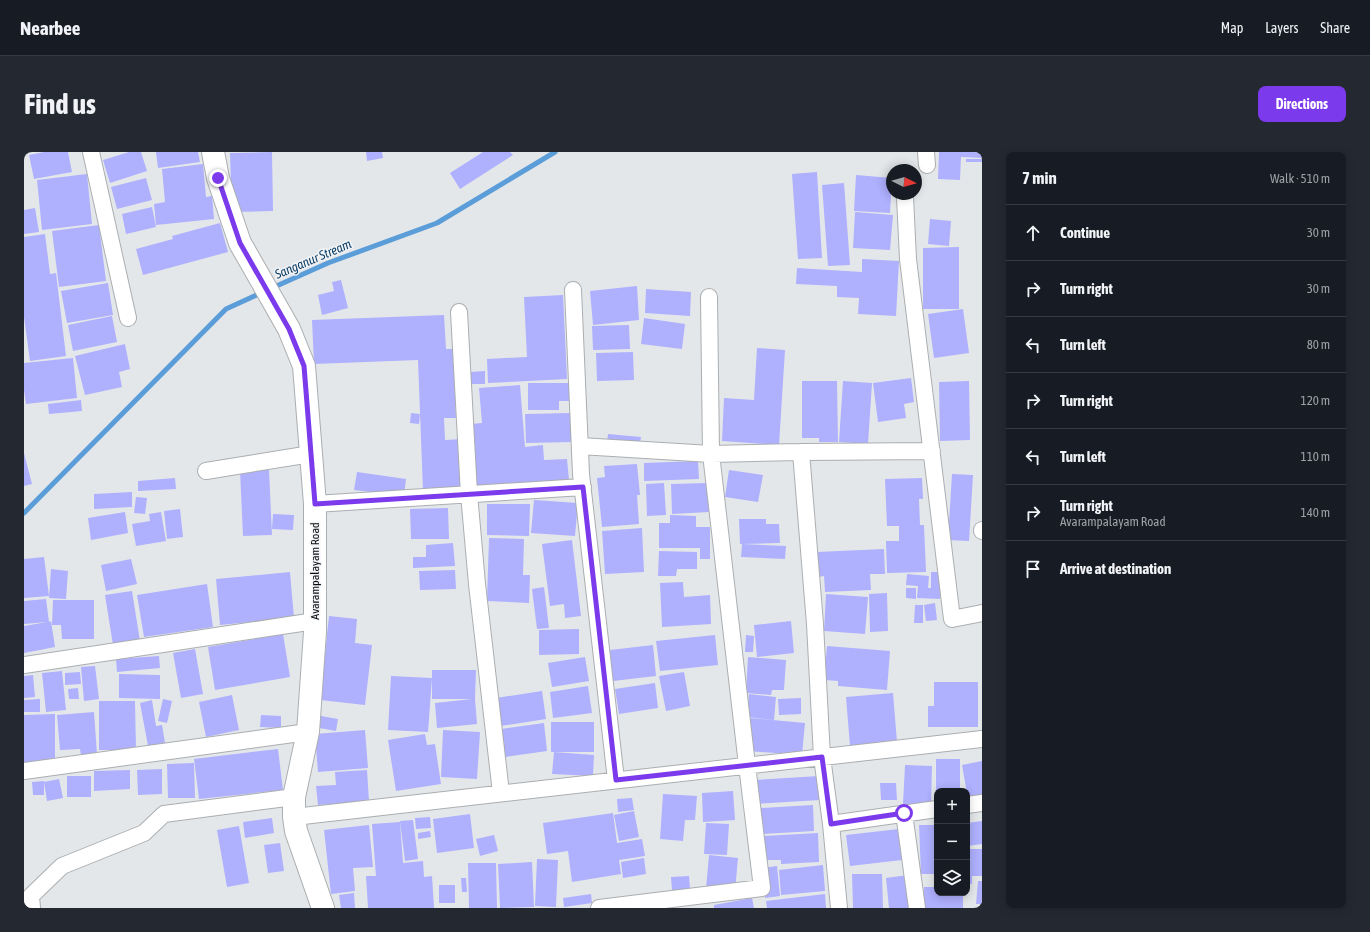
<!DOCTYPE html>
<html lang="en">
<head>
<meta charset="utf-8">
<style>
	:root { --surface:#171b24; --page:#242831; --text:#f1f3f6; --muted:#9ea1a6; --line:#363941; --accent:#7c3aed }
	body { margin:0; font-family:"Asap Condensed",sans-serif; background:var(--page); color:var(--text) }
	.controls { position:absolute; right:12px; bottom:12px; display:grid; overflow:hidden; border-radius:8px; box-shadow:0 2px 10px #0003 }
	.controls button { width:36px; height:36px; display:grid; place-items:center; padding:0; border:0; border-bottom:1px solid var(--line); background:var(--surface); color:var(--text); font:20px sans-serif }
	.compass { position:absolute; left:862px; top:12px; width:36px; height:36px; border-radius:50%; background:var(--surface); box-shadow:0 2px 10px #0003; rotate:96deg }
	.stop { position:absolute; width:12px; height:12px; margin:-9px; border:3px solid #7c3aed; border-radius:50%; background:#fff }
	.stop.end { background:#7c3aed; border-color:#fff; box-shadow:0 1px 4px #0008 }
	.list { margin:0; padding:0; list-style:none }
	h2 { display:flex; justify-content:space-between; align-items:center; height:52px; margin:0; padding:0 16px; font-size:17px }
	h2 small { font-size:13px; font-weight:400; color:var(--muted) }
	.list li { display:grid; grid-template-columns:26px 1fr auto; gap:12px; align-items:center; box-sizing:border-box; height:56px; padding:0 16px; border-top:1px solid var(--line) }
	.list b { display:block; font-size:15px; white-space:nowrap }
	.list p { margin:0; font-size:13px; white-space:nowrap; color:var(--muted) }
	.list em { font-size:13px; font-style:normal; color:var(--muted) }
	.icon { flex:none; width:22px; height:22px; fill:none; stroke:currentColor; stroke-width:2; stroke-linecap:round; stroke-linejoin:round }
	.map { position:relative; flex:none; width:958px; height:756px; overflow:hidden; border-radius:8px }
	header { display:flex; align-items:center; gap:24px; box-sizing:border-box; height:56px; padding:0 20px; background:var(--surface); border-bottom:1px solid var(--line) }
	header strong { font-size:19px }
	nav { display:flex; gap:22px; margin-inline-start:auto; font-size:14px }
	.intro { display:flex; align-items:center; justify-content:space-between; box-sizing:border-box; height:96px; padding:0 24px }
	h1 { margin:0; font-size:28px }
	.button { padding:10px 18px; border-radius:8px; background:var(--accent); color:#fff; font-size:14px; font-weight:700 }
	main { display:flex; gap:24px; padding:0 24px }
	aside { flex:1; background:var(--surface); border-radius:8px; box-shadow:0 2px 10px #0003 }
	.map>svg:first-child { display:block }
	.lines { fill:none; stroke-linecap:round; stroke-linejoin:round }
	.stream { stroke:#5b9dd8; stroke-width:5 }
	.building { fill:#afb0fe }
	.street-casing { stroke:#abaeb0; stroke-width:18 }
	.secondary-casing { stroke:#abaeb0; stroke-width:24 }
	.street { stroke:#fff; stroke-width:16 }
	.secondary { stroke:#fff; stroke-width:22 }
	.route { stroke:#7c3aed; stroke-width:5 }
	.labels { text-anchor:middle; dominant-baseline:central; stroke-width:3; stroke-linejoin:round; paint-order:stroke }
	.street-label { font-size:12px; fill:#0a0b0c; stroke:#f2f4f7 }
	.water-label { font-size:13px; font-style:italic; fill:#104168; stroke:#f2f4f7 }
</style>
</head>
<body>
<header>
<strong>Nearbee</strong>
<nav><a>Map</a><a>Layers</a><a>Share</a></nav>
</header>
<div class="intro"><h1>Find us</h1><a class="button">Directions</a></div>
<main>
<div class="map">
<svg width="958" height="756" viewBox="0 0 958 756">
	<rect width="100%" height="100%" fill="#e4e7ea"/>
	<g class="lines">
		<!-- stream -->
		<path class="stream" d="M248,136L304,111L413,71L531,0
			M0,361L202,157L239,140"/>
	</g>
	<!-- building -->
	<path class="building" d="M20,0H44L48,20L10,27L5,3Z
		M105,0H117L123,19L86,31L79,8Z
		M132,0H174L176,10L134,16Z
		M248,0L249,59L208,60L206,1Z
		M342,0H358L359,6L343,9Z
		M459,0H486L489,3L436,37L426,21Z
		M915,0H958V6L937,5L936,28L914,27Z
		M942,7H958V10H942Z
		M179,12L182,45L188,44L190,67L132,73L130,52L141,50L138,17Z
		M793,20L798,106L774,107L768,22Z
		M63,22L68,72L18,78L13,28Z
		M832,23L868,26L866,61L830,59Z
		M122,26L128,48L93,57L87,35Z
		M820,31L826,113L804,114L798,33Z
		M128,55L132,75L102,82L98,62Z
		M11,56L15,80L0,82V58Z
		M831,60L869,63L866,98L829,96Z
		M906,67L927,69L925,94L904,92Z
		M196,71L204,100L119,123L112,97L149,87L148,84Z
		M75,73L82,129L35,135L28,79Z
		M21,82L26,122L32,121L42,204L6,209L0,165V85Z
		M935,95V157H899V96Z
		M838,107L875,109L872,164L834,162L835,146L813,145V134L772,132L773,116L838,120Z
		M317,128L324,156L298,163L294,143L310,139L308,130Z
		M84,131L89,163L43,171L37,139Z
		M613,134L615,168L569,173L566,139Z
		M622,137L667,140L666,164L621,161Z
		M539,143L543,227L464,231L463,207L503,205L500,145Z
		M939,157L945,201L910,206L904,162Z
		M420,163L422,197H429L432,266H420L421,288L439,287L441,337L399,339L394,208L290,212L288,168Z
		M88,164L93,190L49,199L44,173Z
		M620,166L661,172L658,197L617,192Z
		M605,173L606,197L569,198L568,174Z
		M101,192L106,217L95,220L98,235L61,243L51,204Z
		M733,196L761,198L755,293L698,289L700,246L730,248Z
		M609,200L610,228L573,229L572,201Z
		M49,206L53,246L2,252L0,238V211Z
		M461,219V232H445V220Z
		M887,226L890,250L880,252L882,266L854,270L849,231Z
		M778,229H813L814,290H795V286H778Z
		M819,229L848,231L844,292L815,290Z
		M945,229L946,288L916,289L915,230Z
		M504,231H546V249H535V258H504Z
		M496,233L501,295L519,293L520,308L543,307L545,328L450,334L446,272L458,271L455,236Z
		M57,248L58,259L25,262L24,252Z
		M387,261L396,262L395,272L386,271Z
		M547,261L548,290L502,291L501,262Z
		M584,282L617,285L616,293L583,291Z
		M0,301L8,332L0,334Z
		M674,309L675,327L620,329V311Z
		M613,312L616,343H613L615,372L578,375L573,326L581,325L580,314Z
		M245,318L248,383L219,384L216,319Z
		M705,318L739,323L734,350L701,345Z
		M333,320L382,327L380,344L330,338Z
		M928,322L949,323L945,389L924,388Z
		M151,326L152,337L114,339V329Z
		M898,326L899,347H895L896,373H900L902,420L863,421L862,389H875V374H863L861,327Z
		M640,331L642,363L623,364L622,332Z
		M684,331L685,360L648,362L647,332Z
		M108,340V355L70,357V342Z
		M112,345L123,346L121,362L110,361Z
		M510,348L554,351L551,384L507,381Z
		M463,352H506L505,384L463,383Z
		M424,356L425,387H387L386,357Z
		M156,357L159,385L143,387L140,359Z
		M101,360L104,381L67,388L64,366Z
		M137,360L142,389L112,394L108,372L126,369L125,362Z
		M249,362L270,363L269,378L248,377Z
		M646,363L672,364V375H686V407H676V396H635V371H646Z
		M715,367H742V372H755L756,391L716,392Z
		M618,376L620,420L581,422L578,379Z
		M465,386L500,387L499,423H506L505,451L463,449Z
		M548,388L557,464L541,466L540,452L526,454L518,392Z
		M429,391L431,414L389,416V405H402V393Z
		M718,392L762,394L761,407L717,405Z
		M860,397L861,422H846L847,438L801,440L800,424L794,425L793,400Z
		M635,399L673,400V417H653L652,424H634Z
		M20,405L25,444L0,446V407Z
		M107,407L113,432L82,439L77,413Z
		M27,417L44,419L42,447L25,446Z
		M431,418L432,437L396,438L395,419Z
		M266,420L270,466L196,473L192,427Z
		M907,420H917L916,447L893,446L894,434L882,433L883,422L905,424L904,436H907Z
		M659,430L660,445L686,443L687,472L638,475L636,431Z
		M183,432L189,475L120,485L113,443Z
		M520,435L525,476L513,477L508,437Z
		M882,436H892V447L882,446Z
		M108,439L116,489L89,493L81,443Z
		M863,441L864,479L846,480L845,442Z
		M802,442L844,445L841,482L800,479Z
		M22,447L25,470L27,469L31,495L0,501V474L23,470L0,472V449Z
		M29,448H70V487H38L37,473H28Z
		M911,451L913,468L902,469L900,453Z
		M891,453H899V471H890Z
		M305,464L333,467L331,491L348,493L341,553L296,548Z
		M767,469L770,501L733,505L730,473Z
		M555,477V502L515,503V478Z
		M259,482L266,525L191,538L184,495Z
		M691,483L694,513L636,519L632,489Z
		M722,483L730,484L729,500H721Z
		M629,493L632,524L589,529L586,498Z
		M803,494L866,499L863,538L814,534V529L800,528Z
		M171,497L179,542L157,546L149,501Z
		M135,504L136,516L93,520L92,507Z
		M561,505L565,529L528,535L524,511Z
		M724,505L762,508L760,538H748L747,543L722,541Z
		M71,514L75,547L60,549L57,515Z
		M408,518H452L451,547L453,572L413,576L411,551L448,547H408Z
		M38,519L42,558L22,560L18,521Z
		M56,520L57,532L41,533V521Z
		M660,520L666,554L642,559L635,524Z
		M95,522L136,523V547L95,546Z
		M9,523L11,545L0,546V524Z
		M367,524L408,526L404,580L364,578Z
		M910,530H954V575H904V554H910Z
		M631,531L634,556L595,562L591,537Z
		M564,534L568,561L529,566L526,540Z
		M54,536L55,547H45L44,537Z
		M518,539L522,567L477,574L472,546Z
		M869,541L873,590L826,594L822,545Z
		M725,542L752,545L750,568L723,565Z
		M208,543L215,578L182,585L175,550Z
		M777,546V562L755,563L754,547Z
		M16,547V560H0V548Z
		M139,547L148,549L143,571L134,569Z
		M128,548L132,574L138,573L141,591L124,594L116,551Z
		M75,549H111L112,598H75Z
		M70,560L73,602L57,603L56,597L36,598L33,563Z
		M31,562V611H0V563Z
		M237,563L257,564V576L236,575Z
		M297,564L314,567L312,579L295,576Z
		M726,566L781,571L778,603L724,599Z
		M527,570H570V600H527Z
		M520,571L523,599L481,605L477,577Z
		M341,578L344,616L294,620L291,582Z
		M419,578L456,580L453,627L417,625Z
		M401,582L403,593L411,592L417,632L372,639L364,588Z
		M254,597L259,638L175,647L170,607Z
		M530,600L570,603L569,624L528,622Z
		M912,607H936V639H912Z
		M958,609V645L944,647L938,613Z
		M170,611L171,646H144L143,612Z
		M881,613L908,614L907,653L879,652Z
		M138,617V642L114,643L113,618Z
		M106,618V637L70,639V619Z
		M343,618L345,649L294,653L292,634L312,633L311,620Z
		M43,624H67V645H43Z
		M795,624L796,648L731,652L730,628Z
		M35,627L39,646L23,649L20,630Z
		M20,629V643H9L8,630Z
		M856,631H872L873,648H857Z
		M709,639L711,668L679,670L678,641Z
		M639,642L673,644L671,668H661L659,689L636,687Z
		M608,646L610,658L594,660L593,647Z
		M789,653L790,679L737,682L736,656Z
		M610,659L615,685L595,689L590,663Z
		M589,661L593,691L618,687L621,704L595,708L597,722L548,730L544,699L523,702L519,671Z
		M446,662L450,696L413,701L409,667Z
		M406,665L407,676L392,677L391,666Z
		M248,666L250,681L221,686L219,670Z
		M389,668L394,707L381,709L376,669Z
		M958,669V692L943,694V671Z
		M376,670L379,711L399,709L400,725L408,724L410,756H344L342,724H352L348,672Z
		M682,671L705,672L703,703L680,702Z
		M345,673L349,715L329,716L331,739L307,742L300,678Z
		M895,673H913V722H897Z
		M215,674L225,731L203,735L193,678Z
		M875,677L878,708L826,714L822,683Z
		M406,679L407,685L394,687V681Z
		M794,681L795,710L757,712V708H741L740,684Z
		M470,683L474,699L456,704L452,687Z
		M256,691L260,719L244,721L240,693Z
		M943,697H958V724H948V732H943Z
		M685,703L714,706L711,739L682,737Z
		M620,706L622,722L599,726L597,710Z
		M513,707L534,708L532,755L511,754Z
		M508,710L510,755L476,756L474,712Z
		M444,711H472L473,756H445Z
		M799,713L801,739L757,743L755,718Z
		M753,714L756,744L741,746L738,716Z
		M828,722H858L859,756H829Z
		M884,723L888,756H865L862,726Z
		M665,724L666,737L648,738L647,725Z
		M437,726H442L443,740H438Z
		M954,729H958V752H952Z
		M415,733H431V751H415Z
		M900,735H913V741H939V756H900Z
		M330,741L331,756H317L315,743Z
		M567,742L568,751L540,755L539,746Z
		M801,742L802,756H743L742,749Z
		M728,746L730,756H690V753Z"/>
	<g class="lines">
		<!-- street casing -->
		<g class="street-casing">
			<path id="street" d="M67,0L104,166
				M902,0L903,13
				M881,45L884,107L928,467L958,461
				M549,138L557,322L592,628
				M435,160L445,342L453,432L477,641
				M556,294L687,302L777,300
				M182,319L287,302
				M291,352L559,335
				M958,378V379
				M0,513L291,469
				M0,619L284,580
				M943,653L958,651
				M880,661L893,756
				M270,665L958,587
				M807,672L913,657
				M8,756L7,744L38,714L120,681L140,662L270,645
				M575,756L738,736L723,613L687,302L685,145
				M815,756L807,672L798,605L791,472L777,300L908,299"/>
		</g>
		<!-- secondary casing -->
		<g class="secondary-casing">
			<path id="secondary" d="M189,0L194,26L216,91L265,177L280,214L291,352V480L284,580L270,645V665L272,679L299,756"/>
		</g>
		<!-- street -->
		<use href="#street" class="street"/>
		<!-- secondary -->
		<use href="#secondary" class="secondary"/>
	</g>
	<g class="lines">
		<!-- route -->
		<path class="route" d="M194,26L216,91L265,177L280,214L291,352L559,335L592,628L798,605L807,672L880,661"/>
	</g>
	<g class="labels">
		<!-- street labels -->
		<g class="street-label">
			<text transform="translate(291 419) rotate(-90)">Avarampalayam Road</text>
		</g>
		<!-- water labels -->
		<g class="water-label">
			<text transform="translate(289 107) rotate(-23)">Sanganur Stream</text>
		</g>
	</g>
</svg>
<div class="controls">
<button>+</button>
<button>−</button>
<button><svg class="icon" aria-label="layers" viewBox="0 0 24 24"><path d="M12 4l9 5-9 5-9-5zM3 14l9 5 9-5"/></svg></button>
</div>
<svg class="compass" viewBox="-18 -18 36 36"><path d="M0-13l5 13h-10z" fill="#e53935"/><path d="M0 13l5-13h-10z" fill="#9ea1a6"/></svg>
<div class="stop" style="left:880px;top:661px"></div>
<div class="stop end" style="left:194px;top:26px"></div>
</div>
<aside>
<h2>7 min<small>Walk · 510 m</small></h2>
<ul class="list">
<li><svg class="icon" aria-label="ahead" viewBox="0 0 24 24"><path d="M12 20V5M6 11l6-6 6 6"/></svg><div><b>Continue</b></div><em>30 m</em></li>
<li><svg class="icon" aria-label="right" viewBox="0 0 24 24"><path d="M7 20v-9h11M14 6l5 5-5 5"/></svg><div><b>Turn right</b></div><em>30 m</em></li>
<li><svg class="icon" aria-label="left" viewBox="0 0 24 24"><path d="M17 20v-9H6M10 6l-5 5 5 5"/></svg><div><b>Turn left</b></div><em>80 m</em></li>
<li><svg class="icon" aria-label="right" viewBox="0 0 24 24"><path d="M7 20v-9h11M14 6l5 5-5 5"/></svg><div><b>Turn right</b></div><em>120 m</em></li>
<li><svg class="icon" aria-label="left" viewBox="0 0 24 24"><path d="M17 20v-9H6M10 6l-5 5 5 5"/></svg><div><b>Turn left</b></div><em>110 m</em></li>
<li><svg class="icon" aria-label="right" viewBox="0 0 24 24"><path d="M7 20v-9h11M14 6l5 5-5 5"/></svg><div><b>Turn right</b><p>Avarampalayam Road</p></div><em>140 m</em></li>
<li><svg class="icon" aria-label="arrive" viewBox="0 0 24 24"><path d="M6 21V4h12l-3 4 3 4H6"/></svg><div><b>Arrive at destination</b></div></li>
</ul>
</aside>
</main>
</body>
</html>
